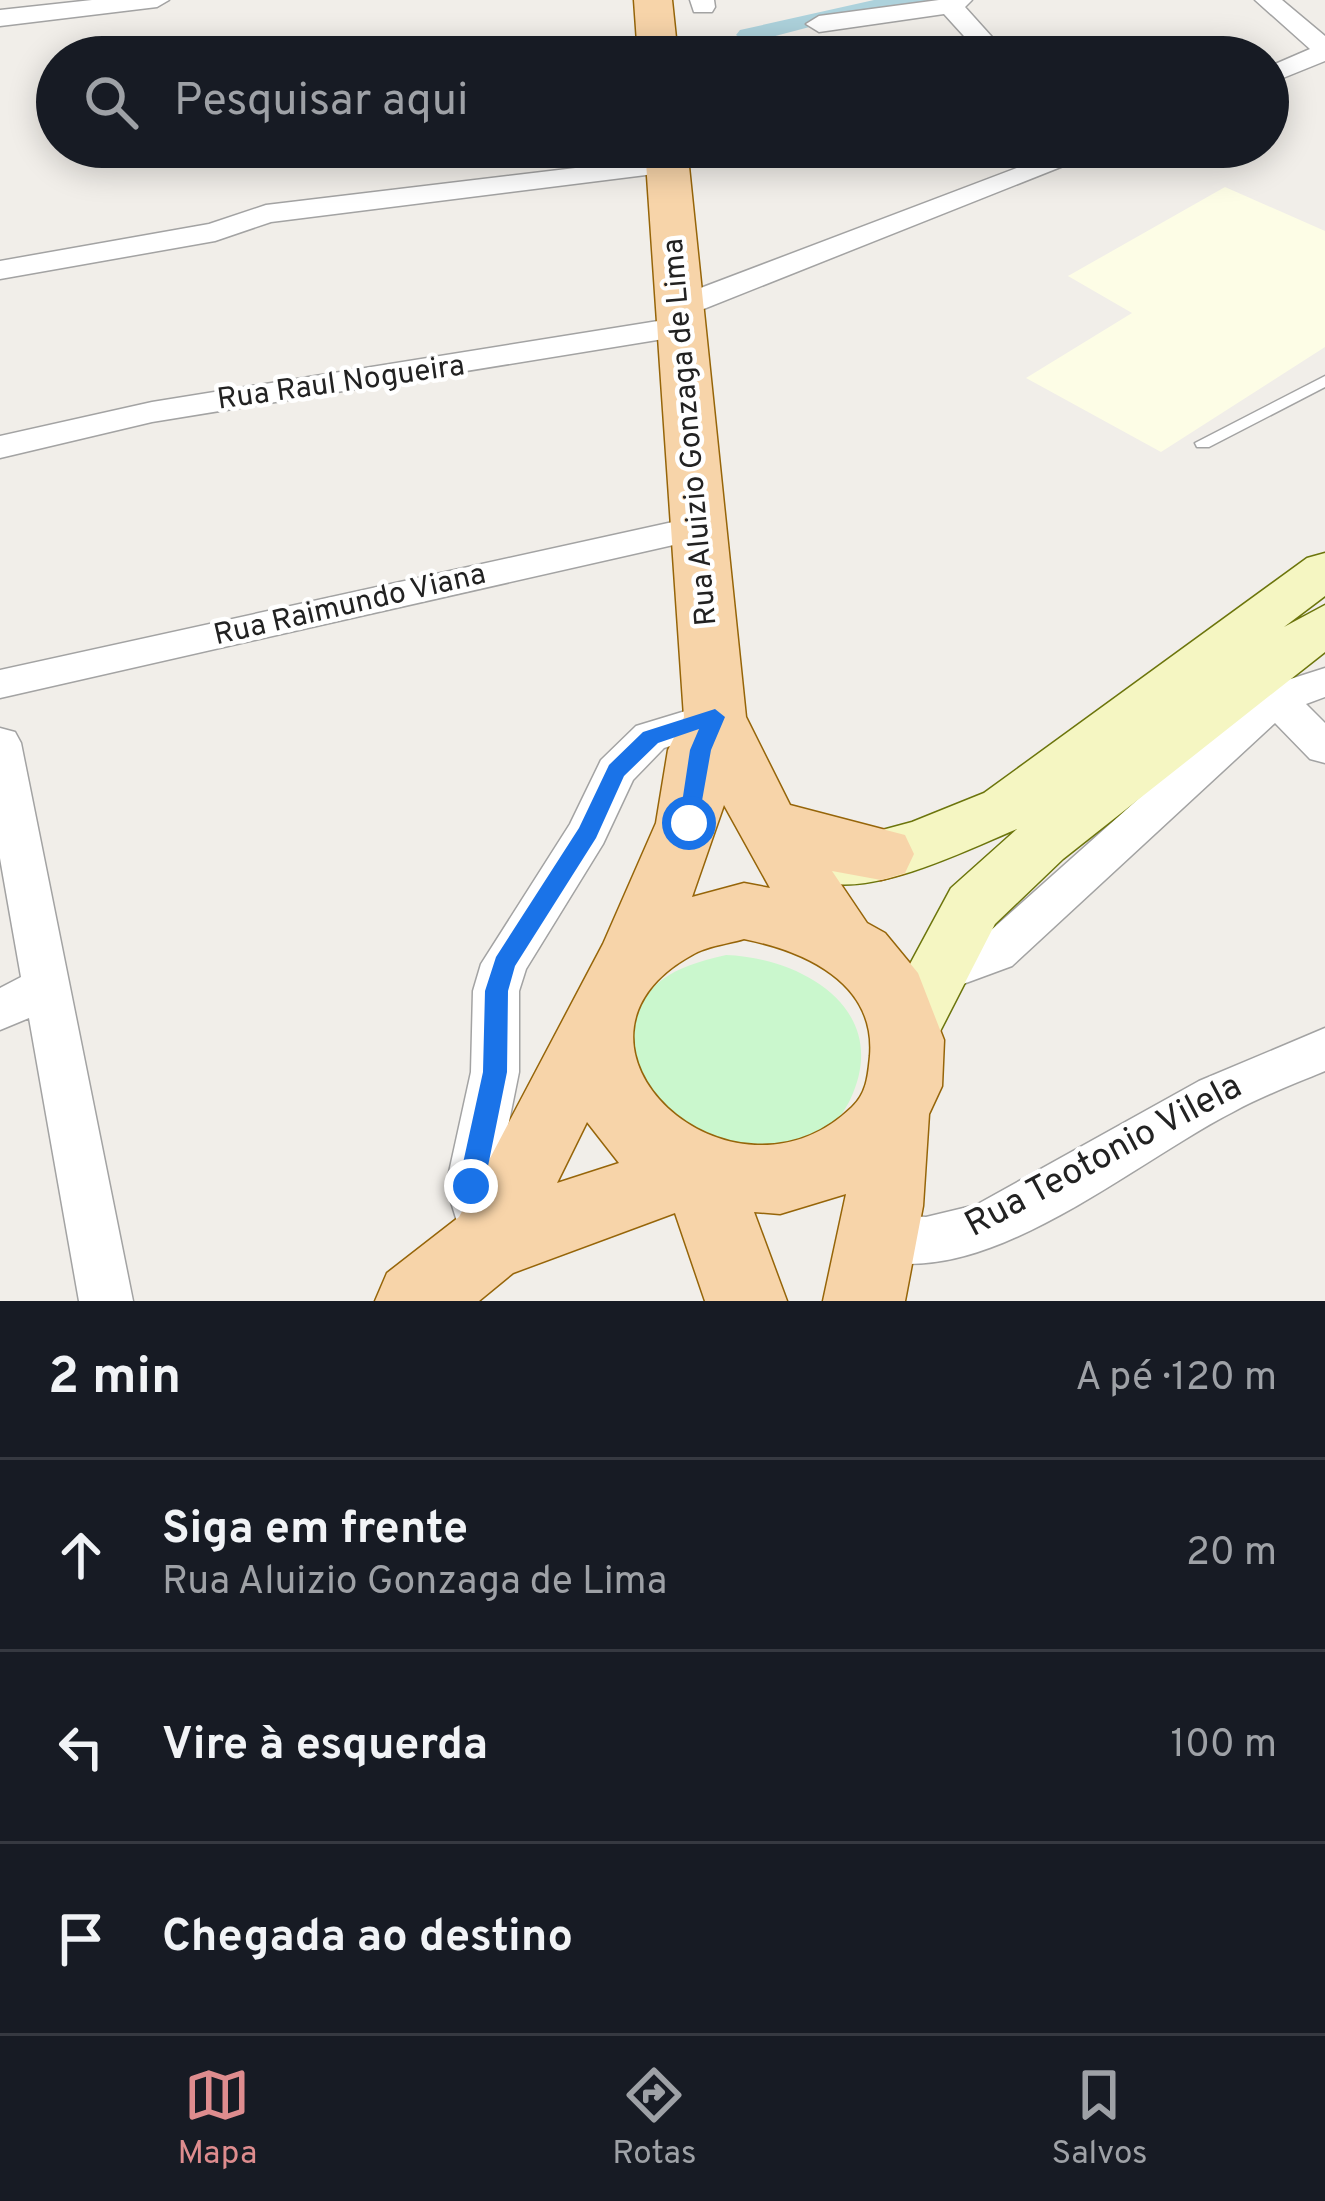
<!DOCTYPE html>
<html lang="pt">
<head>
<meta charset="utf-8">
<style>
	:root { --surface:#171b24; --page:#242831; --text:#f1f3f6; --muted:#9ea1a6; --line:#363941; --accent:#de8c8e }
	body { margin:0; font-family:Overpass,sans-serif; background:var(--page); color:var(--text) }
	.stop { position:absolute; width:36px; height:36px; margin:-27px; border:9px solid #1a73e8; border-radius:50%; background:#fff }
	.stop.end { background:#1a73e8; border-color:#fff; box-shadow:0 3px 12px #0008 }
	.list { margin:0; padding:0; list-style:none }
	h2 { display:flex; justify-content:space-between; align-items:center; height:156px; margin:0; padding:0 48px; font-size:51px }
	h2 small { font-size:39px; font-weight:400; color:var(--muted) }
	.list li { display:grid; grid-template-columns:78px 1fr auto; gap:36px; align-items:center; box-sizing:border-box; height:192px; padding:0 48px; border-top:3px solid var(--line) }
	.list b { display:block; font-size:45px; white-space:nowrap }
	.list p { margin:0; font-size:39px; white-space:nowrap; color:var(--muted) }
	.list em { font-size:39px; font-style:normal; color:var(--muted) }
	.icon { flex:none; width:66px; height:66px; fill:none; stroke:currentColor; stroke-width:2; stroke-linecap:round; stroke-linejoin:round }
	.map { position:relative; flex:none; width:1325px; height:1301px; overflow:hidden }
	.search { position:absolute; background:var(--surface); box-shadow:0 6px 30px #0003; left:36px; right:36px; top:36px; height:132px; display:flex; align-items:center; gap:30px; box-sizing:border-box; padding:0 42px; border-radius:66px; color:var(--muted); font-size:45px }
	.sheet { height:732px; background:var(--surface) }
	nav { display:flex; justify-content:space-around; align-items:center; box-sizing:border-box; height:168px; border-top:3px solid var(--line); background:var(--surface); font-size:33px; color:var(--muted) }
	nav a { display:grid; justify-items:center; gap:6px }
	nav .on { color:var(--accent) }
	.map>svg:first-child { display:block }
	.education { fill:#fdfde6 }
	.park { fill:#caf7cd }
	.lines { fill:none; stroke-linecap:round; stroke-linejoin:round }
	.canal { fill:#add2dc; fill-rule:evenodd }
	.lane-casing { stroke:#a3a3a3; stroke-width:3 }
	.street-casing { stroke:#a3a3a3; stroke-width:3 }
	.secondary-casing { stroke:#6c750c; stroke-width:3 }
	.primary-casing { stroke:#966509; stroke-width:3 }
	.lane { fill:#fff; fill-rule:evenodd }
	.street { fill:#fff; fill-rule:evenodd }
	.secondary { fill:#f5f6c2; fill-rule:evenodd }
	.primary { fill:#f7d4a9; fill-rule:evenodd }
	.route { fill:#1a73e8 }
	.labels { text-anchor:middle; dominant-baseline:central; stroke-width:9; stroke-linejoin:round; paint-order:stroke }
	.street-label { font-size:30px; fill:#222; stroke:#fff }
	.near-street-label { font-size:36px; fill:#222; stroke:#fff }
</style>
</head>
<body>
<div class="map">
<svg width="1325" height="1301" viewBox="0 0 1325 1301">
	<rect width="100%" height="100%" fill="#f1eee9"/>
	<!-- education -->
	<path class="education" d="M1225,187L1325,231V347L1161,452L1026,378L1132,313L1068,276Z"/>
	<!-- park -->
	<path class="park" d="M726,955C803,958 893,1010 850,1100C843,1114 828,1135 813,1140C780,1151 737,1149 702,1153L625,1076C637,997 643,974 726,955Z"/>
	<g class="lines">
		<!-- canal -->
		<path class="canal" d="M874,0H943L931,7L840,19L749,43L736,35L740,30Z"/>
		<!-- lane casing -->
		<g class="lane-casing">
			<path id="lane" d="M1325,376V387L1209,447H1197L1195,443Z"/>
		</g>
		<!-- street casing -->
		<g class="street-casing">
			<path id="street" d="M92,0H169L157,7L0,26V10Z
				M690,0H714L715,7L712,12H694Z
				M939,0H972L965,7L1010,57H983L944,14L819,32L806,24L819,16Z
				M1255,0H1282L1325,36V61L1268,84V67L1310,49Z
				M1072,147H1111L691,314L680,316L664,307L669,300Z
				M668,157L682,165L678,171L271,222L215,241L0,279V261L209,224L266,205Z
				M683,317L694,320L699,327L694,334L152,422L0,458V436L152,402Z
				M700,516L713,520L718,528L713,536L0,698V670Z
				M1325,668V697L1306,704L1325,723V763L1310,759L1275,723L1012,966L936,994L920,989L913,975L920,961L980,940L1247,702L1237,690L1243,680L1257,676L1278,683Z
				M715,702L729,707L735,717L729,727L664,748L633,780L603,844L526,969L519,991V1072L496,1186L513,1243L505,1260L487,1268L469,1260L446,1186L471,1072L473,991L481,964L570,824L601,760L636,726Z
				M0,728L15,732L21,743L133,1301H79L29,1018L0,1030V988L21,977L0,858Z
				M1325,1028V1071C1294,1084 1262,1096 1233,1112C1132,1163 976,1300 861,1255L853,1238L861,1221L879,1214L926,1217L976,1205L1199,1081Z"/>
		</g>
		<!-- secondary casing -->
		<g class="secondary-casing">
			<path id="secondary" d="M1325,553V596L1284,627L1325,605V652L1063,859L995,924L931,1049L908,1057L885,1049L875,1029L951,888L1017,829C967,850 871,898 819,881L810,864L819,847L912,822L984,793L1307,558Z"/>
		</g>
		<!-- primary casing -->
		<g class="primary-casing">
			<path id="primary" d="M634,0H672L678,57H638Z
				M645,147H687L746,717L790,805L905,835L914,854L905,873L881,880L832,871L867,923L885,933L918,973L944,1040L942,1086L929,1114L923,1206L905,1301H823L846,1194L780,1214L754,1212L787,1301H705L675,1213L513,1273L479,1301H375L387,1273L459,1217L603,944L656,823L668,750L684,717ZM724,805L770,888L744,883L692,897ZM744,939C804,951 876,982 870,1056C868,1075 867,1093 852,1107C731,1224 534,1042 692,955C706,946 728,944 744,939ZM587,1122L619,1163L557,1183Z"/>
		</g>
		<!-- lane -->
		<use href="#lane" class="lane"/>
		<!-- street -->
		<use href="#street" class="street"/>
		<!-- secondary -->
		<use href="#secondary" class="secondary"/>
		<!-- primary -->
		<use href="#primary" class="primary"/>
	</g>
	<!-- route -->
	<path class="route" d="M715,709L725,717L711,750L697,829H682L679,823L690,750L699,729L658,743L624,776L596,838L515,966L508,991L507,1072L484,1186L480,1194H462L458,1186L483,1072L485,991L496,957L579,828L609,765L643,732Z"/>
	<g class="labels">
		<!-- street labels -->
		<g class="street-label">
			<text transform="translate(341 384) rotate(-8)">Rua Raul Nogueira</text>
			<text transform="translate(691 432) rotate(-95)">Rua Aluizio Gonzaga de Lima</text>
			<text transform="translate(350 606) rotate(-13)">Rua Raimundo Viana</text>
		</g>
		<!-- near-street labels -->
		<g class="near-street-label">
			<text transform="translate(1104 1157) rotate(-28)">Rua Teotonio Vilela</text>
		</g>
	</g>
</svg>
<div class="stop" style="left:689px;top:823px"></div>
<div class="stop end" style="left:471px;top:1186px"></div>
<div class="search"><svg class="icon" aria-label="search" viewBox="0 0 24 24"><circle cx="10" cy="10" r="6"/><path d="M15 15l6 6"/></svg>Pesquisar aqui</div>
</div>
<section class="sheet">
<h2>2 min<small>A pé · 120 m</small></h2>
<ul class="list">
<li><svg class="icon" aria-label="ahead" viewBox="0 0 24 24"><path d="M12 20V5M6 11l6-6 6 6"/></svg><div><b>Siga em frente</b><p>Rua Aluizio Gonzaga de Lima</p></div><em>20 m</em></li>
<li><svg class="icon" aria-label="left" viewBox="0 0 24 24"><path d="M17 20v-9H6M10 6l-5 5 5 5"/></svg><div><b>Vire à esquerda</b></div><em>100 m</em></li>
<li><svg class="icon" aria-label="arrive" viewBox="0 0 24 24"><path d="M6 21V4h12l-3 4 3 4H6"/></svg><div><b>Chegada ao destino</b></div></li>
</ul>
</section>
<nav>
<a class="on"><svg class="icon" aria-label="map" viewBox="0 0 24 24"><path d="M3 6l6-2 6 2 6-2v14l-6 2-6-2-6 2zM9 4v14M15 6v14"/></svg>Mapa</a>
<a><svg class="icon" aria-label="directions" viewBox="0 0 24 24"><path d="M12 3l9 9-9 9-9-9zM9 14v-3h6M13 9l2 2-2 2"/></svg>Rotas</a>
<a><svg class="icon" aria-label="saved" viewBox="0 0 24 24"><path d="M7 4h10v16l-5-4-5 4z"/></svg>Salvos</a>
</nav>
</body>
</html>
